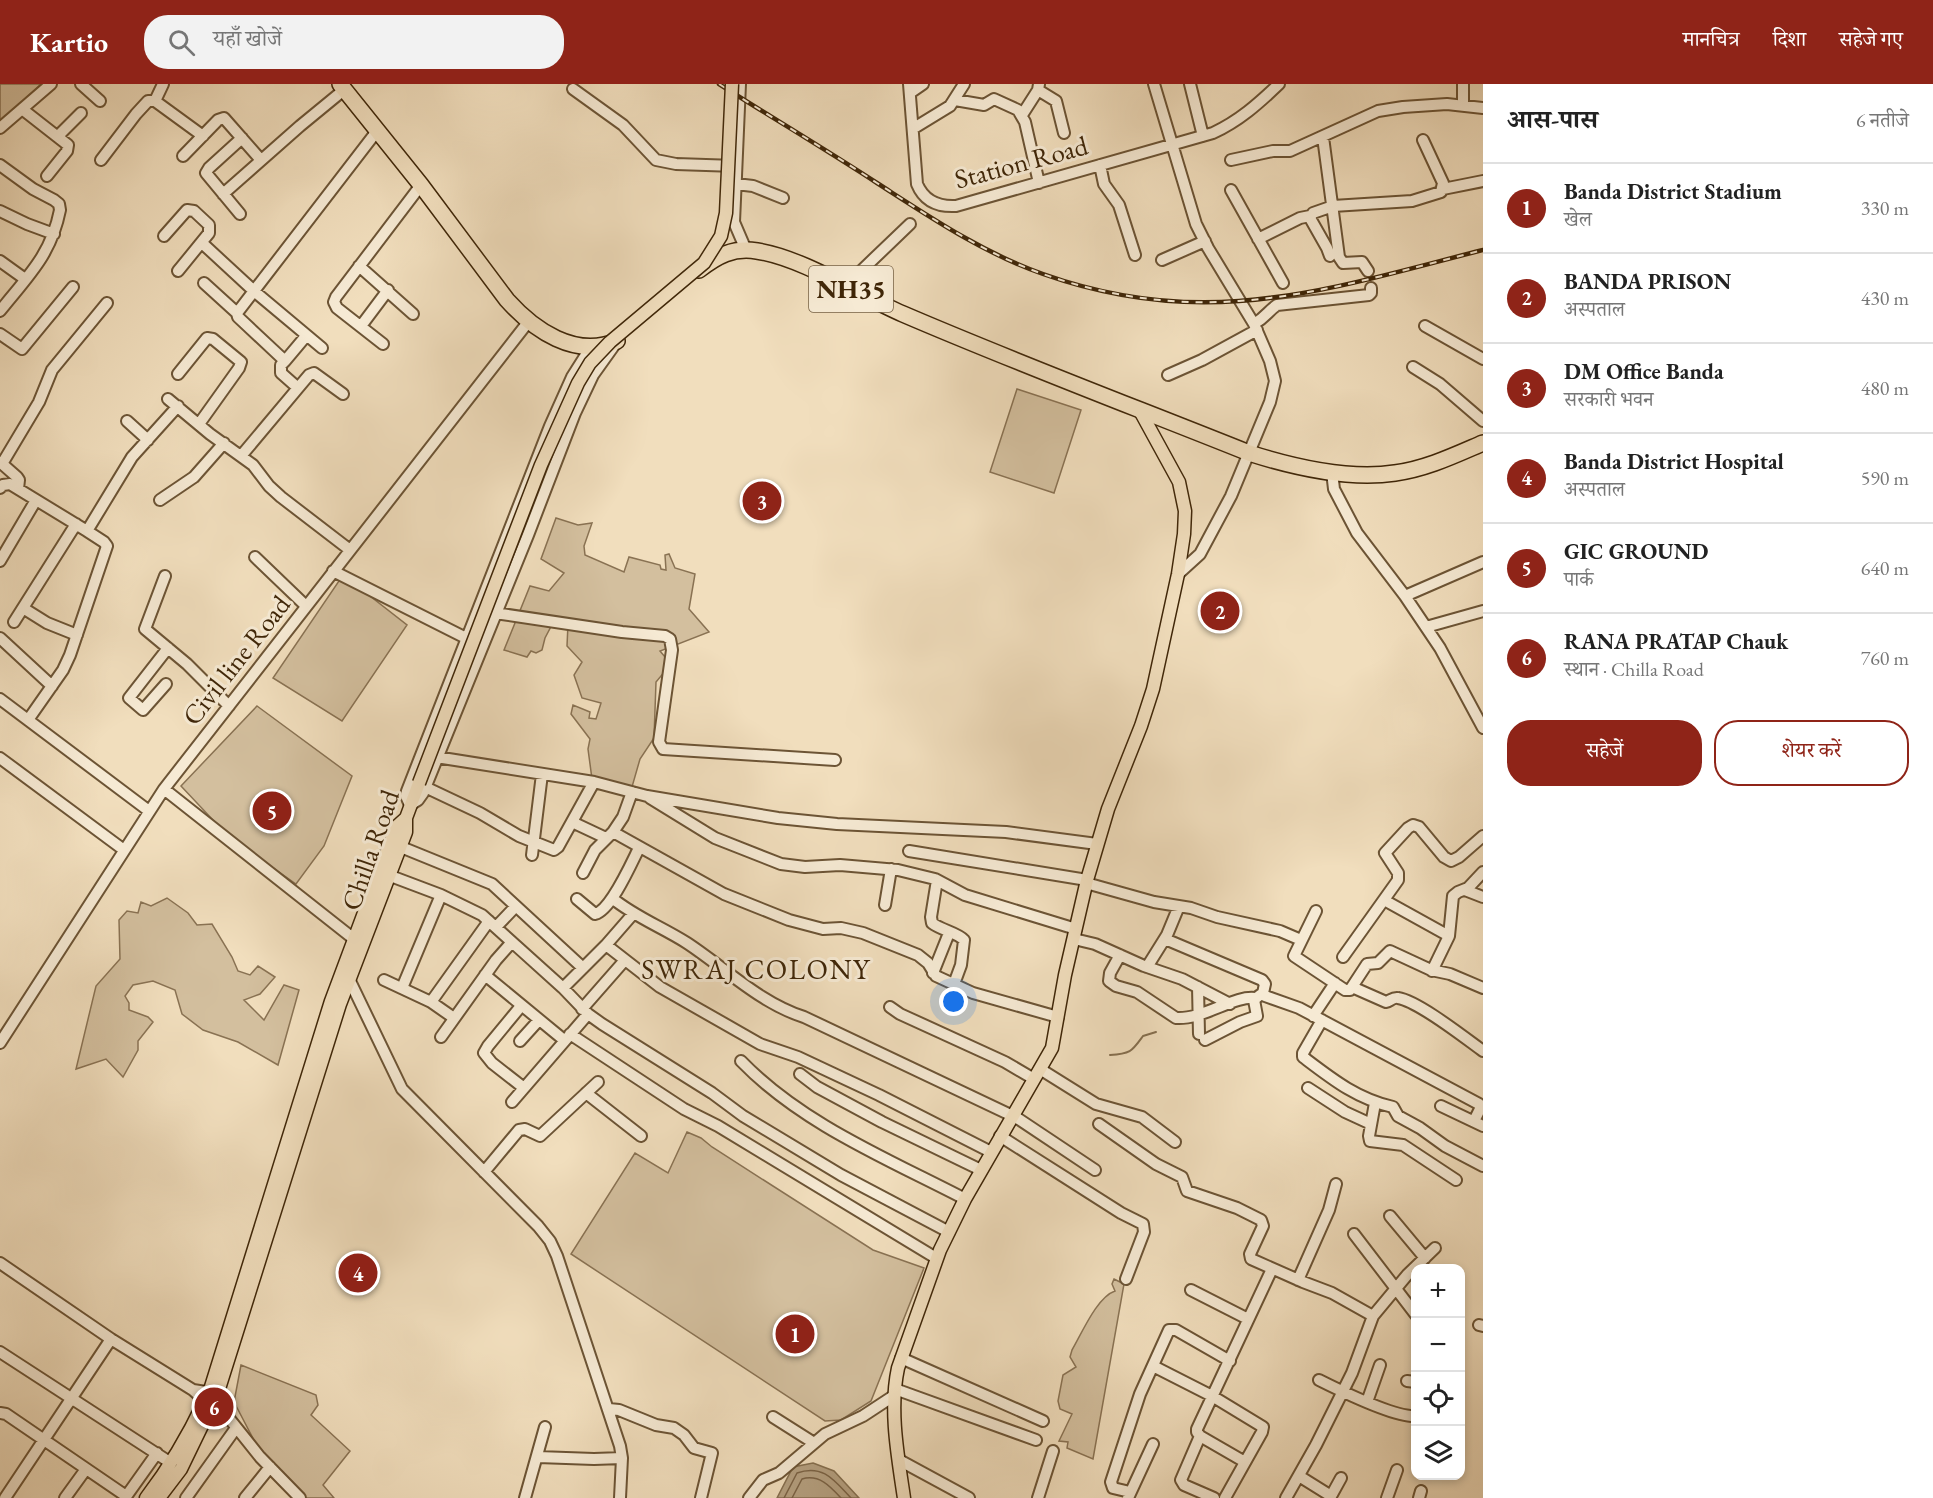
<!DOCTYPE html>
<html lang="hi">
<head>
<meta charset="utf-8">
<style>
	:root { --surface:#fff; --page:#f2f2f2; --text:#222; --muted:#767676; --line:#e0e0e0; --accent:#8f2418 }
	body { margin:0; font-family:"EB Garamond","Noto Serif Devanagari",serif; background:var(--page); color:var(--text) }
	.controls { position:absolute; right:18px; bottom:18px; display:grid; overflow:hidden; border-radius:12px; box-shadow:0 3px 9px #0003 }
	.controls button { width:54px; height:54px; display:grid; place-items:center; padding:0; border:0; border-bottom:2px solid var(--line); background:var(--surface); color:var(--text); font:30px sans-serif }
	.you { position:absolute; left:954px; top:918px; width:21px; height:21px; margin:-15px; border:4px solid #fff; border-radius:50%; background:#1a73e8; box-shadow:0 0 0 9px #1a73e833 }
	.badge { display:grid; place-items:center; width:39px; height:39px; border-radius:50%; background:var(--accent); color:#fff; font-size:20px; font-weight:700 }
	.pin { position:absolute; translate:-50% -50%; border:3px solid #fff; box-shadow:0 2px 6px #0006 }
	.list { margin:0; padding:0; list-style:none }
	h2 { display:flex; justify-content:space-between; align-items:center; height:78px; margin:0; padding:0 24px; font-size:26px }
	h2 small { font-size:20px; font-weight:400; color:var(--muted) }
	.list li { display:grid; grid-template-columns:39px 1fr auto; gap:18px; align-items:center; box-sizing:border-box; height:90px; padding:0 24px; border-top:2px solid var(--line) }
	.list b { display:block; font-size:22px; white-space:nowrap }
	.list p { margin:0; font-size:20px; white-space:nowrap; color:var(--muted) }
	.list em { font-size:20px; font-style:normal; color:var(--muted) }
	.actions { display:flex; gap:12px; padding:18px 24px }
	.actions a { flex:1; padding:14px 0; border:2px solid var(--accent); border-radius:24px; text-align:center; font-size:21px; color:var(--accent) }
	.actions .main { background:var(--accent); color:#fff }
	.icon { flex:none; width:33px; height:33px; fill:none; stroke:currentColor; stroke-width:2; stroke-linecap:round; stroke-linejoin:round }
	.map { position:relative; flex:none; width:1483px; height:1414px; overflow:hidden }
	header { display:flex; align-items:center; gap:36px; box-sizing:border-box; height:84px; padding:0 30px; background:var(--accent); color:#fff }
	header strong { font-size:28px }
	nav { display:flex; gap:33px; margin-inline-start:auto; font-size:21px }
	.search { width:420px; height:54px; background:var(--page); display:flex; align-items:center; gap:15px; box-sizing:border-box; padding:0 21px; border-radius:24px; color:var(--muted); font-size:22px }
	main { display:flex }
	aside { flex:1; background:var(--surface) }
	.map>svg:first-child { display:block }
	.green { fill:#d3bf9e; stroke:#897253; stroke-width:1.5 }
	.water { fill:#b49f7f; stroke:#856f4f; stroke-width:1.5 }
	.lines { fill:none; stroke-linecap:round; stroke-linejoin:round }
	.shore { stroke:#7a6244; stroke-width:1.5 }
	.stream { stroke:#856f4f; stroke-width:2 }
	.minor-tunnel { stroke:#cdb999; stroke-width:10; stroke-dasharray:10 5; stroke-linecap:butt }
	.minor-casing { stroke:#6c5435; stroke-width:14 }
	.major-casing { stroke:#3f2608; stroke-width:15 }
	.highway-casing { stroke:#3f2608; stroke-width:18 }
	.minor { stroke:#f6ead4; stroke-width:10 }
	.major { stroke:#f1debd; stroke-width:12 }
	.highway { stroke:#f1debd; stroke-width:15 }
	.rail-casing { stroke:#3f2608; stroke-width:4.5 }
	.rail { stroke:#f6ead4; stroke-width:2; stroke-dasharray:7; stroke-linecap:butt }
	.major-bridge-casing { stroke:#3f2608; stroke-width:15; stroke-linecap:butt }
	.major-bridge { stroke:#f1debd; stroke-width:12 }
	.labels { text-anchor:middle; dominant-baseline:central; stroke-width:6; stroke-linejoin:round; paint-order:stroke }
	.shield { fill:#f6ead4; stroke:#766145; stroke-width:1.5 }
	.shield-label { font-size:26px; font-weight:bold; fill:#3f2608 }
	.street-label { font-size:27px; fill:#3f2608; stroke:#f6ead4 }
	.neighbourhood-label { font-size:28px; letter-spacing:1.5px; fill:#3f2608; stroke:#f6ead4 }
</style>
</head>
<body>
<header>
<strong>Kartio</strong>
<div class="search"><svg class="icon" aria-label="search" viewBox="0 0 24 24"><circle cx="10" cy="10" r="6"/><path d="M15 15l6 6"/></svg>यहाँ खोजें</div>
<nav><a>मानचित्र</a><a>दिशा</a><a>सहेजे गए</a></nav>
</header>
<main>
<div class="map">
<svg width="1483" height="1414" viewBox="0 0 1483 1414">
	<rect width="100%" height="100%" fill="#f1debd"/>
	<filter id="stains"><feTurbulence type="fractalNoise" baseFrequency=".00333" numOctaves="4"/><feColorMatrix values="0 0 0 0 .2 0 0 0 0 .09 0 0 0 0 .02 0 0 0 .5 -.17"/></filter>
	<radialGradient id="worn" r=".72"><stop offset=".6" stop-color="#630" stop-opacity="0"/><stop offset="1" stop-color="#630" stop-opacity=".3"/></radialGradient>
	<!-- green -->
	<path class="green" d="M0,0H39L40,1L0,38Z
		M1017,305L1081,326L1054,409L990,388Z
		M556,434L578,441L592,439L584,462L585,471L624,488L629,473L660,481L661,485L666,486L665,471L669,470L675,484L695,490L689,525L709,548L660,567L671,580L656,598L654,654L640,675L632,703L592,695L588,665L590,655L571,630L573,621L590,628L589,634L596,635L601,619L582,614L574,591L582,578L567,562L568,540L555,535L545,554L542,566L536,569L531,567L527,573L504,566L530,502L549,507L564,489L541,475Z
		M343,491L407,541L342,637L273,594Z
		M257,622L352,692L324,762L296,800L228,752L181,702Z
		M167,814L188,829L197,841L212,840L232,873L238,887L250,891L258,882L275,893L260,910L244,916L264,936L284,901L299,906L278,981L238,958L203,946L182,930L175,906L153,897L133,901L125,912L129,919V926L148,933L153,938L138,957V966L123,993L106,975L76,985L96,902L120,875L119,836L127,827L138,829L141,818L151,822Z
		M687,1048L701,1054L712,1063L873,1166L924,1184L871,1317L841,1336L825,1337L571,1170L635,1069L668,1089Z
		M1114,1195L1124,1200L1093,1375L1067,1364L1068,1358L1059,1357L1072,1330L1060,1325L1058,1317L1063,1291L1076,1283L1070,1273L1072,1266C1082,1249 1097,1213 1115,1207L1112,1200Z
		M241,1281L316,1311L318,1321L311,1331L350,1367L323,1401L334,1414H304L257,1362L234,1318Z"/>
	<!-- water -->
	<path class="water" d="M813,1379L834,1387L859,1414H777L793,1383Z"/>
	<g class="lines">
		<!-- shore -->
		<path class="shore" d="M784,1414L797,1389C823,1380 834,1396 851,1414
			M792,1414L802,1395C819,1390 830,1402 841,1414"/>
		<!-- stream -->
		<path class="stream" d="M1110,971C1131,970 1132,967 1143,952L1156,948"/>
		<!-- minor-tunnel -->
		<path class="minor-tunnel" d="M1368,187L1371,204"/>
		<!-- minor casing -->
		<g class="minor-casing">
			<path id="minor" d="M81,0L100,17
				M740,0L734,138L746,166
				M909,0L917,100C924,117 938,123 956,122L1213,49C1239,37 1258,20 1279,0
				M1154,0L1196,140L1208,164L1254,240L1270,277L1275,297L1270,318L1231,412L1200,470L1178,490
				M1190,0L1203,52
				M1463,0V22
				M573,5L623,41L656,76L676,80L736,82
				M1038,6L1056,17L1064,49
				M910,9L923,0
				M955,16L984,21L994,15L1018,26L1025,38L1039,99
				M155,17L163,0
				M22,25L68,61L67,67L47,92
				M1022,31L1038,6L1039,0
				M0,44L51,0
				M914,44L950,22L964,0
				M58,52L81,29
				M1323,53L1339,173L1343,179L1362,178L1368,187
				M183,72L218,36L224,34L261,76
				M101,76L136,30L148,17H155L203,52
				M1231,76L1273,67H1290L1378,27L1403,23L1447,20L1483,24
				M0,81L33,105L54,116L59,120L60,126C51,171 28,192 0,227
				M1100,81L1104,100L1119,121L1135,171
				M736,100L753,102L783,114
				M1443,105L1483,97
				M1231,106L1283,199
				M223,110L300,42L345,5
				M0,127L27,140L54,150
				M240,130L206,89L209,84L242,54
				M164,152L187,126L194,127L209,141V149L178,187
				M1258,155L1300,134L1310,132
				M202,159L254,207L322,264
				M1330,172L1327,164L1310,134L1313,129L1333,122L1412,117L1441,108L1443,99L1423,56
				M1162,176L1205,157
				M0,177L25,195
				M359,182L413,230
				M204,199L237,229
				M849,205L862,186L910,140
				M1254,240C1266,233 1268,227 1277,221L1369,211L1371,209V204
				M361,242L388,206
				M1425,242L1483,275
				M0,250L22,265L73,203
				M383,260L337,224L334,218L336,213L421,101
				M591,263L572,293L550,342L407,707L406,712L410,721L418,716L423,709L528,451L575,329L593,291L618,256
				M285,277L306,252
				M1413,283L1440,300L1483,337
				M178,290L207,254L213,255L241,278L239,284L199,340
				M1168,291L1202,276L1257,246
				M298,304L309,291L314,289L343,310
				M168,315L210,350L253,381L269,402L281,413L350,466
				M127,337L148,356
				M241,372L298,304L281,289V281L285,277L238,233L237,229L377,47
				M0,378L17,393L19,396L18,405
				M2,380L39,318L52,286L107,219
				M1332,388L1334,405L1357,449L1405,512L1440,564L1483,644
				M0,404L3,401L10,400L87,447L104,458L107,462L70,571L63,586L28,636
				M160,416L194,393L224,359
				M87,447L132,373L178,322
				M255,473L306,522
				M0,477L36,416
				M333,487L466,554
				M165,492L145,545L187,580L229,622
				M1405,512L1483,478
				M23,524L47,539L77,551
				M495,529L622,548L665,552L670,555L672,566L659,658L663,665L835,676
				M14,538L76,440
				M1426,543L1483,527
				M0,554L52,602
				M166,600L143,626L129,614L168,564
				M0,615L149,727
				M436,673L594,698
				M0,674L124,766
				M425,703L480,729L519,752L554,766L558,763L594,698L647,712L778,734L837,740L1006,748L1097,760
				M164,705L359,859
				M650,714L715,754L781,780L805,783L840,781L898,786L935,795L965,811L1076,845
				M572,738L606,754
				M613,748L724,810L789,836L823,845L841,844L863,849L918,871L928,879L936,892L973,909L1058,933
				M401,763L492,800L583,884
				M909,767L1087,796
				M532,771L542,690
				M583,789L595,766L613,748L623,733L632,708
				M388,791L441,811L482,831L563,904L588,930L602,940L712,1009L743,1032L841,1091L949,1148
				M937,796L931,833L932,839C941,846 958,849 964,856L961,881L954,900
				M1086,799L1154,818L1191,824L1217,833L1280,847L1301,856
				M1465,806L1483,813
				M612,814C635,833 662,843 687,859C725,884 760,919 804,933L1017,1034L1095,1086
				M577,815L595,830C611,826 631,780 639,764
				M1384,816L1449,852L1432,887
				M885,821L891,785
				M1316,827L1294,872L1345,906H1350L1367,880L1378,879L1390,867L1431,886L1450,890L1483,904
				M496,843L516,822
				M1449,852L1453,812L1458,808L1468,804L1483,788
				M1074,855L1095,860L1144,882L1182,895L1230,920
				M1165,855L1262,896L1265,900L1263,909L1265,912L1299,924L1479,1020L1481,1023L1474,1037
				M606,861L660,903L760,960L798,973L879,1011L991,1068
				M1120,871L1110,889L1109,897L1116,902L1137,908L1176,934C1202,936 1235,911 1255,914
				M1343,873L1398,796V789L1385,769L1408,744L1413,741L1419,743L1444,773L1451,777L1459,773L1483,752
				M1147,883L1167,851L1179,822
				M933,889L949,849
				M485,891L564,956
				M349,895L402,1005L538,1142L550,1157L557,1172L620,1362L622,1374L620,1414
				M384,896L431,918L454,934
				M1198,903L1199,950
				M1352,903L1386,918C1390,917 1393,913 1398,914C1418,917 1465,954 1483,967
				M402,904L441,811
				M563,904L606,861L633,830
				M431,918L489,837
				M521,922L488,962L484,969L492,979L524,1004
				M890,923L900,930L1005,978L1034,995
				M582,925L625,876
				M1313,932L1335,899
				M1322,936L1303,969V973C1332,995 1357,1015 1393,1023L1398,1032L1420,1044L1445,1062L1483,1082
				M570,950L684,1025L718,1042L936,1174
				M441,953L496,876L512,858
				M1205,956L1240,938L1257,932L1254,916L1260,911
				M520,957L539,936
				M0,959L164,705L529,237
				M741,977C802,1040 888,1075 965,1115
				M1040,985L1096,1020L1142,1033L1175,1058
				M800,990L817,1003L882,1038L981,1086
				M1308,1004L1345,1028L1371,1040
				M586,1009L641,1052
				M512,1018L588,930
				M1375,1019L1369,1052L1370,1057L1403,1061L1456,1096
				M1441,1022L1483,1042
				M1099,1040L1156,1080L1182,1093L1187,1107L1237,1124L1261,1136L1263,1142L1250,1170L1251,1175L1303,1198L1332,1209L1373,1232
				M1000,1052L1121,1129L1143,1140L1144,1148L1126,1195
				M484,1088L519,1046L525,1045L540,1052L598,998
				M1390,1132L1425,1174
				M1354,1150L1416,1231
				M0,1179L111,1255L193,1306
				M1298,1196L1329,1126L1336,1100
				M1191,1206L1248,1235
				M1479,1241L1483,1242
				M0,1268L171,1379
				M901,1274L1043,1337
				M1153,1282L1212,1312L1263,1343L1262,1348L1225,1414
				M1319,1296C1339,1306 1395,1334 1416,1332
				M1407,1297L1416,1298
				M895,1305L1036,1356
				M203,1315L193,1306L206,1308
				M1367,1318L1380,1281
				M215,1323L224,1328L221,1318
				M609,1325L619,1326L656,1341L674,1344L684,1351L694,1364L712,1369L701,1414
				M224,1328L260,1373L300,1414
				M0,1329L6,1330L126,1412
				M773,1333L814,1359
				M1200,1352L1181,1396L1184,1401L1214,1414
				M538,1373L594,1375L622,1374
				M899,1376L969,1414
				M1245,1378L1200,1352L1197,1348V1345L1272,1185
				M1299,1392L1331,1412
				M1130,1408L1113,1404L1111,1398L1140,1310L1169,1246H1176L1230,1277
				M5,1414L111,1255
				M65,1414L86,1385
				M125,1414L157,1369
				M186,1414L236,1344
				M245,1414L270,1383
				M525,1414L545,1343
				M749,1414L763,1396L779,1389L825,1350L863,1332L895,1311
				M1038,1414L1053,1367
				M1128,1414L1153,1360
				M1286,1414L1316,1361L1352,1289L1373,1232L1408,1190L1435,1164
				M1330,1414L1341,1394
				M1387,1414L1397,1386
				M1419,1414L1421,1407"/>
		</g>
		<!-- major casing -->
		<g class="major-casing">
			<path id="major" d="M203 1315a9 9 0 1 1 18 0a9 9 0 1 1-18 0Z
				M210,1306L331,917L396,743L406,734
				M218,1308L340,920L406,748V734L419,699
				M146,1414C169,1384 188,1352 204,1318
				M159,1414L181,1385L211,1323
				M904,1414C898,1373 889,1326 898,1284L940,1166L965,1115L1052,964L1065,891L1087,796L1108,725L1141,642L1153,605L1178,490L1184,450L1185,427L1179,398L1139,325"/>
		</g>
		<!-- highway casing -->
		<g class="highway-casing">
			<path id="highway" d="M340,0L421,101L507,216C534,246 575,275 617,257
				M699,186C717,172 733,163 757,167C803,174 859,211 903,230C1017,279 1134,323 1249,369C1293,383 1349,396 1395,389C1426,385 1455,371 1483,359"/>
		</g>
		<!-- minor -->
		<use href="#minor" class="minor"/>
		<!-- major -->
		<use href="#major" class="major"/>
		<!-- highway -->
		<use href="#highway" class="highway"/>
		<!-- rail casing -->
		<g class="rail-casing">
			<path id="rail" d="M719,0C771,33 825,65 877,99C930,133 983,169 1043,190C1105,212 1173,222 1239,217C1322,211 1403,186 1483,166"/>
		</g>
		<!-- rail -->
		<use href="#rail" class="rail"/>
		<!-- major-bridge casing -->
		<g class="major-bridge-casing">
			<path id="major-bridge" d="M419,699L541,381L578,299L590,279L610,258L704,179L721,152L726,129L732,0"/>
		</g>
		<!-- major-bridge -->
		<use href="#major-bridge" class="major-bridge"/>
	</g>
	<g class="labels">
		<!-- shield labels -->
		<rect class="shield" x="809" y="182" width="84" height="46" rx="4.5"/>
		<g class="shield-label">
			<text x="851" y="205">NH35</text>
		</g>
		<!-- street labels -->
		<g class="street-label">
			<text transform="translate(1021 78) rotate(-15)">Station Road</text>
			<text transform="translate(236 576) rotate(-52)">Civil line Road</text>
			<text transform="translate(370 766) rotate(-71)">Chilla Road</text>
		</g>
		<!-- neighbourhood labels -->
		<g class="neighbourhood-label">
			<text x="756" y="885">SWRAJ COLONY</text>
		</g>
	</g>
	<rect width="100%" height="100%" filter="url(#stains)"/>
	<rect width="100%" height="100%" fill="url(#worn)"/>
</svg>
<div class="controls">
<button>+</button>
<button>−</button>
<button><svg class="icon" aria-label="locate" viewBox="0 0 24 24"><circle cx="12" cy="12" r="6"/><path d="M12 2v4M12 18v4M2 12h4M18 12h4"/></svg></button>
<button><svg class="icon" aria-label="layers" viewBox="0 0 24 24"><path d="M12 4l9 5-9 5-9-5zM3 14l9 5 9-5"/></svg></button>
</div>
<div class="you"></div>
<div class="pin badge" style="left:795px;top:1250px">1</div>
<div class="pin badge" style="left:1220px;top:527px">2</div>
<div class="pin badge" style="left:762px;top:417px">3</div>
<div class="pin badge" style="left:358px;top:1189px">4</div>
<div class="pin badge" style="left:272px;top:727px">5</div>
<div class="pin badge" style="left:214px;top:1323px">6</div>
</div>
<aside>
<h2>आस-पास<small>6 नतीजे</small></h2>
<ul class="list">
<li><span class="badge">1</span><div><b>Banda District Stadium</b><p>खेल</p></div><em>330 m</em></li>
<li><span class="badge">2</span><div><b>BANDA PRISON</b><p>अस्पताल</p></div><em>430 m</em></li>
<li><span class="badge">3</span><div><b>DM Office Banda</b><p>सरकारी भवन</p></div><em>480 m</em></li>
<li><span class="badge">4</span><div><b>Banda District Hospital</b><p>अस्पताल</p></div><em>590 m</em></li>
<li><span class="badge">5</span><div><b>GIC GROUND</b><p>पार्क</p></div><em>640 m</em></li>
<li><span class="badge">6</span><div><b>RANA PRATAP Chauk</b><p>स्थान · Chilla Road</p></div><em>760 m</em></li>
</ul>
<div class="actions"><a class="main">सहेजें</a><a>शेयर करें</a></div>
</aside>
</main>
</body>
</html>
